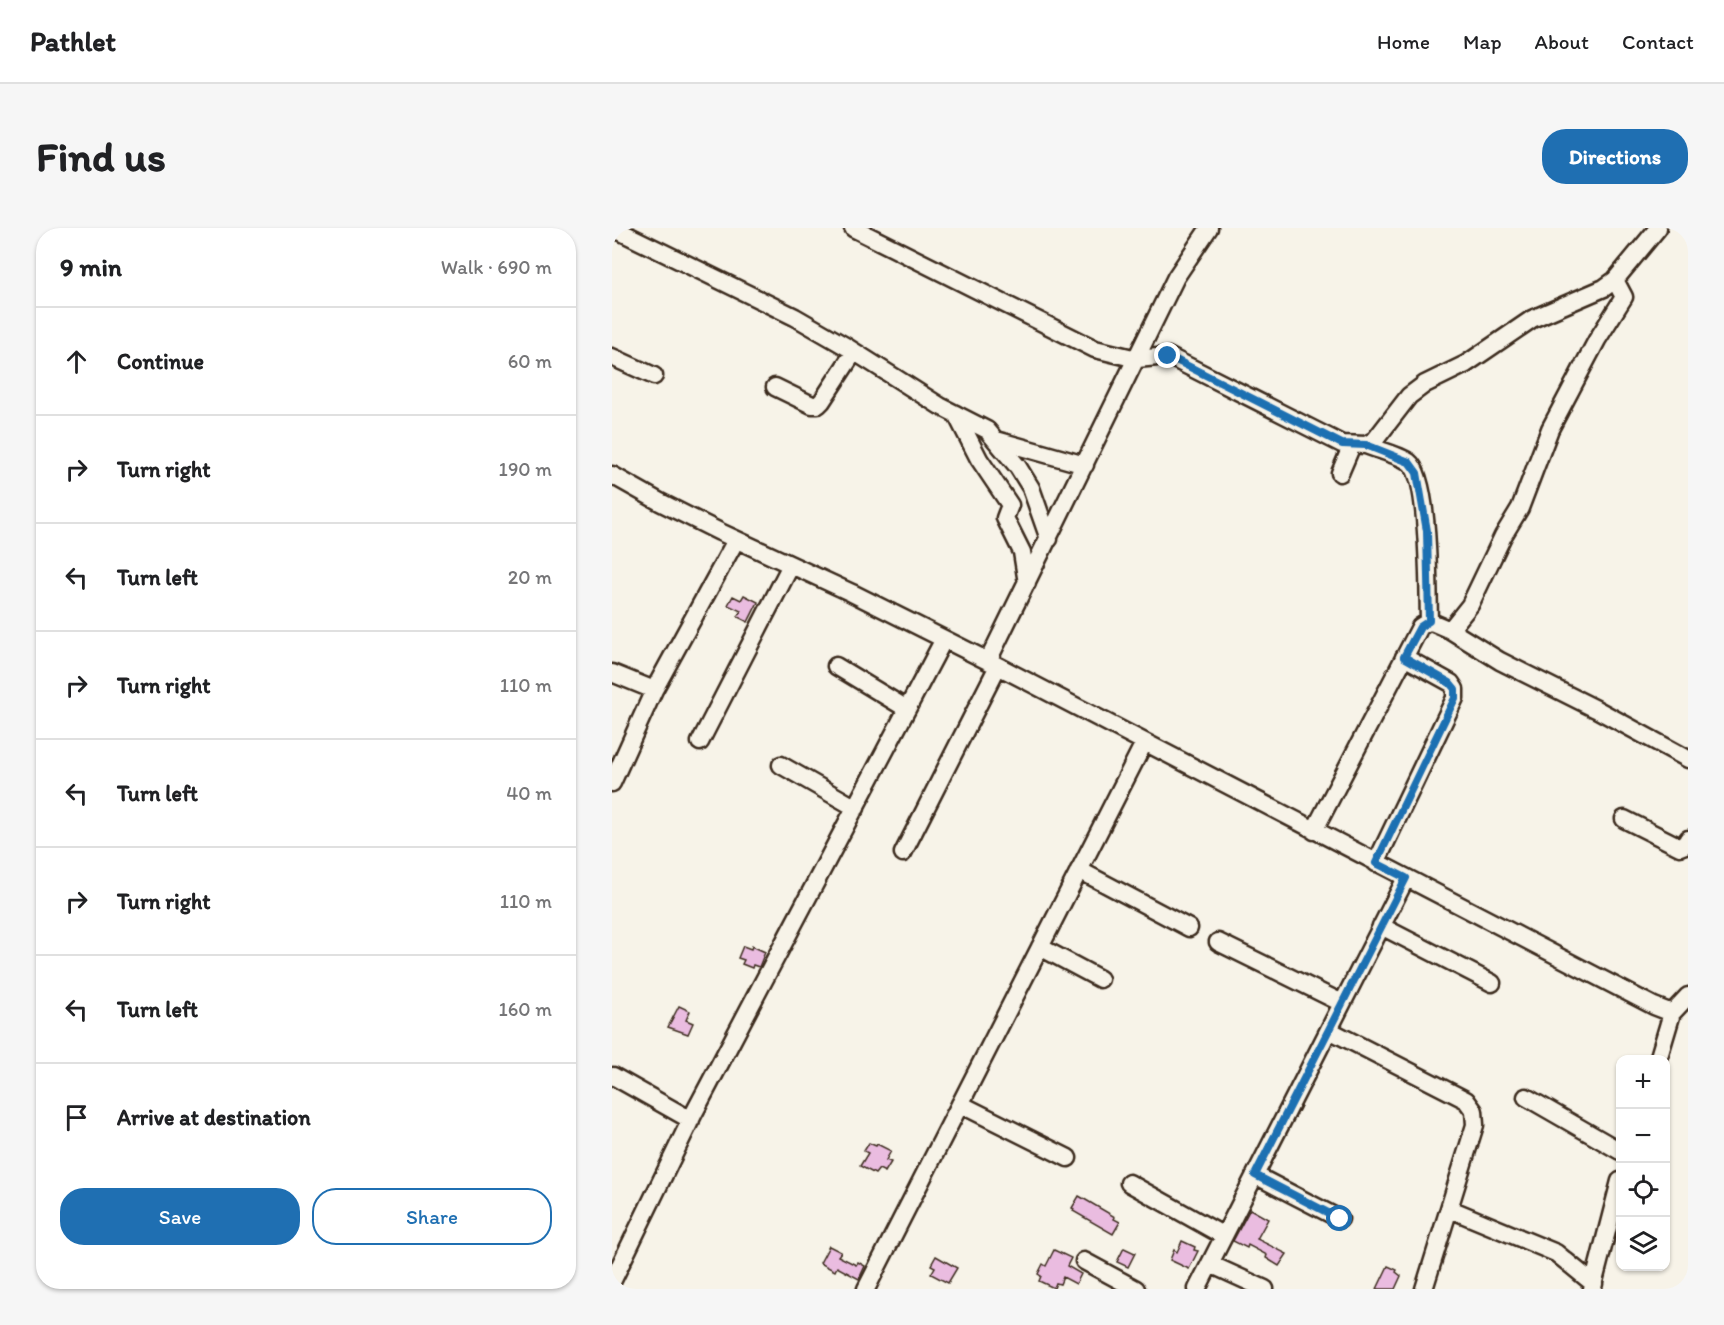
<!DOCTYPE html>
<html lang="en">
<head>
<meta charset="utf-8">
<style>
	:root { --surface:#fff; --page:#f6f6f6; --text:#202124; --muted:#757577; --line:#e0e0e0; --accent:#1f6fb2 }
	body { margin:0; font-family:Itim,sans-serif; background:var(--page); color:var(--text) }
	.controls { position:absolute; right:18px; bottom:18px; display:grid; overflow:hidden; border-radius:12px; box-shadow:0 2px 4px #0004 }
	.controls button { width:54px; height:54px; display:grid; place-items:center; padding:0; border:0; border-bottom:2px solid var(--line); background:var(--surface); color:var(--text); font:30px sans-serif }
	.stop { position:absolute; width:18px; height:18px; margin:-14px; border:4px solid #1f6fb2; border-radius:50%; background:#fff }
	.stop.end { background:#1f6fb2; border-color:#fff; box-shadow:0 2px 6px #0008 }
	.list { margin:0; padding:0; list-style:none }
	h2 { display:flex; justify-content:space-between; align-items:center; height:78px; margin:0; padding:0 24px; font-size:26px }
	h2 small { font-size:20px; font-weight:400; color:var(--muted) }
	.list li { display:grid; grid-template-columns:39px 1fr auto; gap:18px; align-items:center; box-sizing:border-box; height:108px; padding:0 24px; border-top:2px solid var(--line) }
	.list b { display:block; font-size:22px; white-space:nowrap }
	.list em { font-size:20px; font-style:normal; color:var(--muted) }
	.actions { display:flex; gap:12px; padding:18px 24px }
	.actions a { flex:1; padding:14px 0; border:2px solid var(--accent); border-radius:24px; text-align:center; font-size:21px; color:var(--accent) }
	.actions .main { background:var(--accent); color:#fff }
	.icon { flex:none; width:33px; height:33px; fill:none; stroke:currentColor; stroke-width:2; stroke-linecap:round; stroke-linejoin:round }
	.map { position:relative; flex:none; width:1076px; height:1061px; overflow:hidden; border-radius:24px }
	header { display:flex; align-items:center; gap:36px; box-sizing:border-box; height:84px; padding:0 30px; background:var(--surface); border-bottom:2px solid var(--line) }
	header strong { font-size:28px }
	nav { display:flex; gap:33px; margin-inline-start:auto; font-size:21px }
	.intro { display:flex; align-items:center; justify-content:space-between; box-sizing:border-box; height:144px; padding:0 36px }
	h1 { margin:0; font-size:42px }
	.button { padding:15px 27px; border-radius:24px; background:var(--accent); color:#fff; font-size:21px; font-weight:700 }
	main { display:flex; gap:36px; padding:0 36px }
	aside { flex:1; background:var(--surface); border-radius:24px; box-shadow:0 2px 4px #0004 }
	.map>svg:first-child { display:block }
	.building { fill:#eabce0; stroke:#3b2a1e; stroke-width:1.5 }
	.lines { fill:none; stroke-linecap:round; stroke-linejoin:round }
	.minor-casing { stroke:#3b2a1e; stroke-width:21 }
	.minor { stroke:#f7f3e8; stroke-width:16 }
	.route { stroke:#1f6fb2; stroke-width:8 }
</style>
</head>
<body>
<header>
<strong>Pathlet</strong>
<nav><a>Home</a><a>Map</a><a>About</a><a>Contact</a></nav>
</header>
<div class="intro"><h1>Find us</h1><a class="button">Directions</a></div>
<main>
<aside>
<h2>9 min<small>Walk · 690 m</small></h2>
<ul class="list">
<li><svg class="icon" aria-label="ahead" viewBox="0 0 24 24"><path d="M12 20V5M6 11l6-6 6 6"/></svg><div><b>Continue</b></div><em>60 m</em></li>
<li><svg class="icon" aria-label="right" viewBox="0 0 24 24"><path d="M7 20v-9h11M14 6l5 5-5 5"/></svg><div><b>Turn right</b></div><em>190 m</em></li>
<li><svg class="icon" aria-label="left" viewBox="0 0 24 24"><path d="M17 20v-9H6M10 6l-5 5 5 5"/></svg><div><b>Turn left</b></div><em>20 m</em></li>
<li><svg class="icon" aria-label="right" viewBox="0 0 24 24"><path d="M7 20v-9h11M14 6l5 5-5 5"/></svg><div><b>Turn right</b></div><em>110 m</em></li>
<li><svg class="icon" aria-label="left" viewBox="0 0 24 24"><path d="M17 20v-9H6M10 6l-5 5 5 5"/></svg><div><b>Turn left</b></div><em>40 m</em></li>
<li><svg class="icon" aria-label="right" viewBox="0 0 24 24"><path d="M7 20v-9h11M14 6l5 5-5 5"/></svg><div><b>Turn right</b></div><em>110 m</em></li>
<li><svg class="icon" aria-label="left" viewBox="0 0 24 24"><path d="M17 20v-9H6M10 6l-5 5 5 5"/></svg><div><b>Turn left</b></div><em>160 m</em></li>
<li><svg class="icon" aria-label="arrive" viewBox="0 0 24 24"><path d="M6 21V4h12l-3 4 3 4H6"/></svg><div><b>Arrive at destination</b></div></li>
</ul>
<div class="actions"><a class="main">Save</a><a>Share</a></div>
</aside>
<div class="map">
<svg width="1076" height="1061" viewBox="0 0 1076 1061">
	<rect width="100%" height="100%" fill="#f7f3e8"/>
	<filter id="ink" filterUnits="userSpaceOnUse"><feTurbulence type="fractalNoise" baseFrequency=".0167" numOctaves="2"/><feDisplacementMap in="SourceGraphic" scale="12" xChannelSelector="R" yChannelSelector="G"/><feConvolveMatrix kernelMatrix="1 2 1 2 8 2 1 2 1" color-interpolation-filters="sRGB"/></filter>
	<g filter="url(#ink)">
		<!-- building -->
		<path class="building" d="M132,367L146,374L136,394L126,389L129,383L116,377L121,368L129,372Z
			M131,718L139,721L140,718L153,724L147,739L141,737L140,740L130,736L132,732L126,730Z
			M67,778L78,783L74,792L81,795L76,806L56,799Z
			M257,915L264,918L265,916L279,923L274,932L279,934L273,944L267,941L263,946L248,938L256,925L252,923Z
			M467,968L503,989L502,991L508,994L501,1006L461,983L462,981L460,980Z
			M638,981L656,991L645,1011L675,1026L667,1038L654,1030L655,1027L636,1017L635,1020L621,1013Z
			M570,1013L583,1019L582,1022L586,1023L577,1041L558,1032L562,1022L565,1024Z
			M217,1018L229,1024L226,1028L244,1037L246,1034L253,1038L247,1051L225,1039L223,1043L208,1035Z
			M512,1020L523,1025L516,1039L505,1034Z
			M442,1022L459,1030L455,1038L469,1046L464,1056L451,1049L448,1056L444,1055L442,1060L427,1053L429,1048L426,1046L431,1036L434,1038Z
			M324,1028L345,1040L336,1055L319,1046L323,1039L319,1037Z
			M776,1038L785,1042L784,1044L789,1048L783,1061H765Z"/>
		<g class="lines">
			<!-- minor casing -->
			<g class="minor-casing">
				<path id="minor" d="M1,0L183,89L235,119L328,178L375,202L406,239L419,260L437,311
					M241,0L483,121L525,131L556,128L730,216L754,217L763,212L797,168L813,156L854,136L920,91L992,60L1003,52L1046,0
					M0,129L42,148
					M163,159L200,177H206L210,173L242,124
					M344,186L367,231L398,277L393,290L410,324L415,355
					M384,212L473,237
					M754,217C766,222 787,227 797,234C818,250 816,364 817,393
					M728,245L740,217
					M0,247L48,274L108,304L240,365L386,438L1042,778L1060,785L1076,768
					M838,402L858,377L891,308L908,280L938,201L985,112L1012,69L1003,52
					M376,433L564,49L597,0
					M224,438L295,481
					M0,445L42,462
					M88,514L179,337
					M169,537L244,580
					M0,555L42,462L124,312
					M1012,591L1068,619L1073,617L1076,611
					M702,603L808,399L817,393L838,402L888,433L984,481L1076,531
					M291,625L386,438
					M764,635L843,470V461L839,455L792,429
					M467,642L577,700
					M769,698L880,755
					M606,714L730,775
					M428,719L488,751
					M717,802L854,872L862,883L863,897L812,1061
					M1046,832L1060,785
					M1,848L79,892
					M914,869L1008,923
					M348,876L456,930
					M643,947L728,991
					M517,955L612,1008
					M838,981L944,1025L982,1056
					M472,1033L524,1061
					M598,1036L653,1061
					M0,1054L82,885L332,411
					M254,1061L532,515
					M585,1061L794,650
					M980,1061L1008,953"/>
			</g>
			<!-- minor -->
			<use href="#minor" class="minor"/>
		</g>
	</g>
	<g class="lines" filter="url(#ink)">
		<!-- route -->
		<path class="route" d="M556,128L730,216L754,217L797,234L805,245L815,303L817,393L808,399L792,429L838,455L843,461V470L764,635L794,650L643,947L728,991"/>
	</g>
</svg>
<div class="controls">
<button>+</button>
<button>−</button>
<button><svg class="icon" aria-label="locate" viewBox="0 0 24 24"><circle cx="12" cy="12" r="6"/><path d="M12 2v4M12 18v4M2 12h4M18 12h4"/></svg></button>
<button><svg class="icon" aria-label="layers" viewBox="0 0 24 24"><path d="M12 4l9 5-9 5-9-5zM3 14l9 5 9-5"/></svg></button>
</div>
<div class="stop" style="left:728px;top:991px"></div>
<div class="stop end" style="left:556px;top:128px"></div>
</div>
</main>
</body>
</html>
